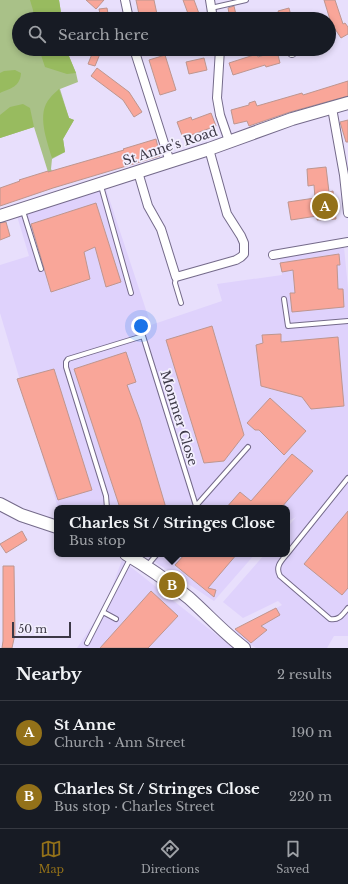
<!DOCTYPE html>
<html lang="en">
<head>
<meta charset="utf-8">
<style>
	:root { --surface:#171b24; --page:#20242c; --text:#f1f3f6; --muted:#9ea1a6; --line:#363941; --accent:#937119 }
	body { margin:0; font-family:"Libre Baskerville",serif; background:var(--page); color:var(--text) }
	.scale { position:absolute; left:12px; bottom:10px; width:59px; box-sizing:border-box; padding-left:4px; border:2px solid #3c3846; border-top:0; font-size:11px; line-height:14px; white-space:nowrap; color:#3c3846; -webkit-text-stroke:3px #f3effe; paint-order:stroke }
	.you { position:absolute; left:141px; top:326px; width:14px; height:14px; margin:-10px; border:3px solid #fff; border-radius:50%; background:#1a73e8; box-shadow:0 0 0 6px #1a73e833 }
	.badge { display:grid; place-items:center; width:26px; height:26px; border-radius:50%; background:var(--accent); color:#fff; font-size:13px; font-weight:700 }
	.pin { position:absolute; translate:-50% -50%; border:2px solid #fff; box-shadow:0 1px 4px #0006 }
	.popup { position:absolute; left:54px; top:505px; width:236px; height:52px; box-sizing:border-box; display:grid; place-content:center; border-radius:8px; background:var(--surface); filter:drop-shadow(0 1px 3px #0005); font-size:13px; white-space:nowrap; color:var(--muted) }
	.popup b { font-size:15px; color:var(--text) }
	.popup::after { content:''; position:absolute; left:50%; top:100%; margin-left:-8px; border:8px solid transparent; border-top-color:var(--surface) }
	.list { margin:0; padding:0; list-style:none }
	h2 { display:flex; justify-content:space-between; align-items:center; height:52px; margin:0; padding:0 16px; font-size:17px }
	h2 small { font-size:13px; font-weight:400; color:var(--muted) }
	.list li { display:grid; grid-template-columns:26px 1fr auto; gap:12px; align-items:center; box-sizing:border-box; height:64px; padding:0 16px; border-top:1px solid var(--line) }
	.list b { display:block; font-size:15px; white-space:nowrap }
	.list p { margin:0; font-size:13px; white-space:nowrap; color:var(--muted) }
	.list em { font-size:13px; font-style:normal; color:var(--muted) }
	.icon { flex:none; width:22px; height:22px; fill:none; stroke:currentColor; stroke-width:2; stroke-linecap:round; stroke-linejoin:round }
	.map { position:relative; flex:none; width:348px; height:648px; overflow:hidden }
	.search { position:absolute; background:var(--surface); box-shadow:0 2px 6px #0003; left:12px; right:12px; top:12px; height:44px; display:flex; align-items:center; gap:10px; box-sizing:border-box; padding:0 14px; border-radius:22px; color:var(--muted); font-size:15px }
	.sheet { height:180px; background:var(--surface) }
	nav { display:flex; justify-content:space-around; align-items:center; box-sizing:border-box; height:56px; border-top:1px solid var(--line); background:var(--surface); font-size:11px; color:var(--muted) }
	nav a { display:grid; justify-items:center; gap:2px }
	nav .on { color:var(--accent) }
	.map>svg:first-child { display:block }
	.built { fill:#dfd2fc }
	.green { fill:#a9c188 }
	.forest { fill:#98bb5f }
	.building { fill:#f9a699; stroke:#be968f }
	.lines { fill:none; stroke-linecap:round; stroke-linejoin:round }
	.lane-casing { stroke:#746a8a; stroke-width:6 }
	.street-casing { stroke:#746a8a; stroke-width:10 }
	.secondary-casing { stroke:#746a8a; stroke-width:14 }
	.lane { stroke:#fff; stroke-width:4 }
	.street { stroke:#fff; stroke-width:8 }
	.secondary { stroke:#fff; stroke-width:12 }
	.labels { text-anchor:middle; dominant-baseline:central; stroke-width:3.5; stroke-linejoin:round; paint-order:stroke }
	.street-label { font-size:13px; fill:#3c3846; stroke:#f3effe }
</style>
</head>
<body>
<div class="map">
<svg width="348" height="648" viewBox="0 0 348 648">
	<rect width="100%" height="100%" fill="#e8dffc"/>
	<!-- built -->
	<path class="built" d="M106,189L151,325L222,301L217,284L282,275L279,257L344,247L348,288V636H334L327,648H256L231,632L282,605L278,601L243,618L223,602L265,554H287V528L296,517L287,522V508H58L0,313V265L29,256L17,216Z
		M143,554H255L214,601Z
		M122,560L199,621L233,648H77L105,606Z"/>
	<!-- green -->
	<path class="green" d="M0,0H59L62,19H19V49H66L76,73L78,82L60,89L69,118L74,120L63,139L65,152L52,159L51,169L59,186L53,188L34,127L0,138Z"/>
	<!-- forest -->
	<path class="forest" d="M30,0H59L62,19H34L33,10Z
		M39,49H66L76,73L67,74L45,67Z
		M15,70L21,73C20,87 11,88 0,93V73L4,71Z
		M59,89L69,118L74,120L63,139L65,152L52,158C47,141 36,113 50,98C52,95 56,92 59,89Z
		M23,104L30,108L34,127L0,138V115L10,107Z"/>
	<!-- building -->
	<path class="building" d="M86,0H104L96,9Z
		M136,0H154L158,19H140Z
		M183,0H194L201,19H190Z
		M324,0H335L343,24L345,23L348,27V34L341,38L331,23Z
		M234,6L237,19H226L225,14L229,13L228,8Z
		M107,8L109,19H101L99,9Z
		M289,8L291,16L281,19L278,11Z
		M94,49H102L95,66L88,64Z
		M277,51L280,63L266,67L265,65L233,75L229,63L257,54L258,57Z
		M165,55L176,90L160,95L149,60Z
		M204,58L207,70L189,74L186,62Z
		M97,68L129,92L142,112L134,117L123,100L91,76Z
		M348,81V96L290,112L249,126L247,121L234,124L231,110L249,105V103L255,101L257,106L302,93L303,95Z
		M211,113L216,126L183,138L177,122L191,117L192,120Z
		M348,120V142H346L340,122Z
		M156,139L160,156L53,188L0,206V188L20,181L19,180L48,171V172L124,150L123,149Z
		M326,167L329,192L333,191L336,219L317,220V216L291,220L288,202L315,198L314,185L308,186L307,169Z
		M96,203L121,282L106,287L95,247L84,252L90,279L51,292L31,224Z
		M6,222L10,236L0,240V223Z
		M339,254L340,265H337L338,289H343L344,307L292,312L290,293H295L293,270L282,272L280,263Z
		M212,326L244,435L224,461L204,463L166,340Z
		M281,334V342L338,337L344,406L311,409L302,397L261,386L256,345L263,343L262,335Z
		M126,352L136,382L127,385L140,420L166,508H120L74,369Z
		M54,369L92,490L58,500L17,379Z
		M270,398L306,431L284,455L259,430H255L247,423Z
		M292,454L313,471L281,508H226L240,492L251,501Z
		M348,511V588L342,595L304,564Z
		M22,531L27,540L6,553L0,544Z
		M185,554H237L208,588L216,590L214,597L175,565Z
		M3,566H14L15,634L12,648H2L3,641Z
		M151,591L178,616L148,648H100Z
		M276,608L280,615L261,626L267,630L251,643L235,629Z"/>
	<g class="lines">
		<!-- lane casing -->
		<g class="lane-casing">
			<path id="lane" d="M211,8L246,0
				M101,186L131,293
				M23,211L41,269
				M176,277L175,283L181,303
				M284,299L288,326L348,321
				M195,507L248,447
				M107,508L106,496L66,367V362L68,359L143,336L196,506
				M287,554C281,561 275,567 280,576L330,619C339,621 343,614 348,608
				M287,554L348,478
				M147,566L157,554
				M103,612L116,619
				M87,643L130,559"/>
		</g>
		<!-- street casing -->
		<g class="street-casing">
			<path id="street" d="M125,0L129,19
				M210,0L213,19
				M134,49L170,162
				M220,49L217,98L220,115L229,141
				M291,49L292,53
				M220,51L231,49
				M332,108L344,175L348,213
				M138,172L148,206L161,229L176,277L236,260L241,257L244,254V243L241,236L227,214L209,149
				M273,255L348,242"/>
		</g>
		<!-- secondary casing -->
		<g class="secondary-casing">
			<path id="secondary" d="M0,216L209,149L292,119L348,103
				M0,504L21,515L57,527
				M126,554C148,567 169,582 189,598C208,615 224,633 244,648"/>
		</g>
		<!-- lane -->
		<use href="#lane" class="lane"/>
		<!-- street -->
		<use href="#street" class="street"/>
		<!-- secondary -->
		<use href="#secondary" class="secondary"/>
	</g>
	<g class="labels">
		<!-- street labels -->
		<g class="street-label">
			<text transform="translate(170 146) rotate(-18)">St Anne's Road</text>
			<text transform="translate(179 418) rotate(73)">Monmer Close</text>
		</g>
	</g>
</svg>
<div class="scale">50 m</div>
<div class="you"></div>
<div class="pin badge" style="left:325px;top:206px">A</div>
<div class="pin badge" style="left:172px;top:585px">B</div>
<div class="popup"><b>Charles St / Stringes Close</b>Bus stop</div>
<div class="search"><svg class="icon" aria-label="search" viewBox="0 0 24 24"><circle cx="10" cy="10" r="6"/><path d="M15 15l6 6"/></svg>Search here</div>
</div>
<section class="sheet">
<h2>Nearby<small>2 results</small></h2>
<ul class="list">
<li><span class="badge">A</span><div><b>St Anne</b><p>Church · Ann Street</p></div><em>190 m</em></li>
<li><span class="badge">B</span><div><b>Charles St / Stringes Close</b><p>Bus stop · Charles Street</p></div><em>220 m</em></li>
</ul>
</section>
<nav>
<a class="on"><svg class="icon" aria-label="map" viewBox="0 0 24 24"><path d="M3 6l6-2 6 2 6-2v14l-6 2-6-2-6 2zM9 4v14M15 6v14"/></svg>Map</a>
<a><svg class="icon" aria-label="directions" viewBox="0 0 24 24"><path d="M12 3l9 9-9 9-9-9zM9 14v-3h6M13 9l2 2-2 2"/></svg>Directions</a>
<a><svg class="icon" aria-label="saved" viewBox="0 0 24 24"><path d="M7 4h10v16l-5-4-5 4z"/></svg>Saved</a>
</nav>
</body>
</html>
